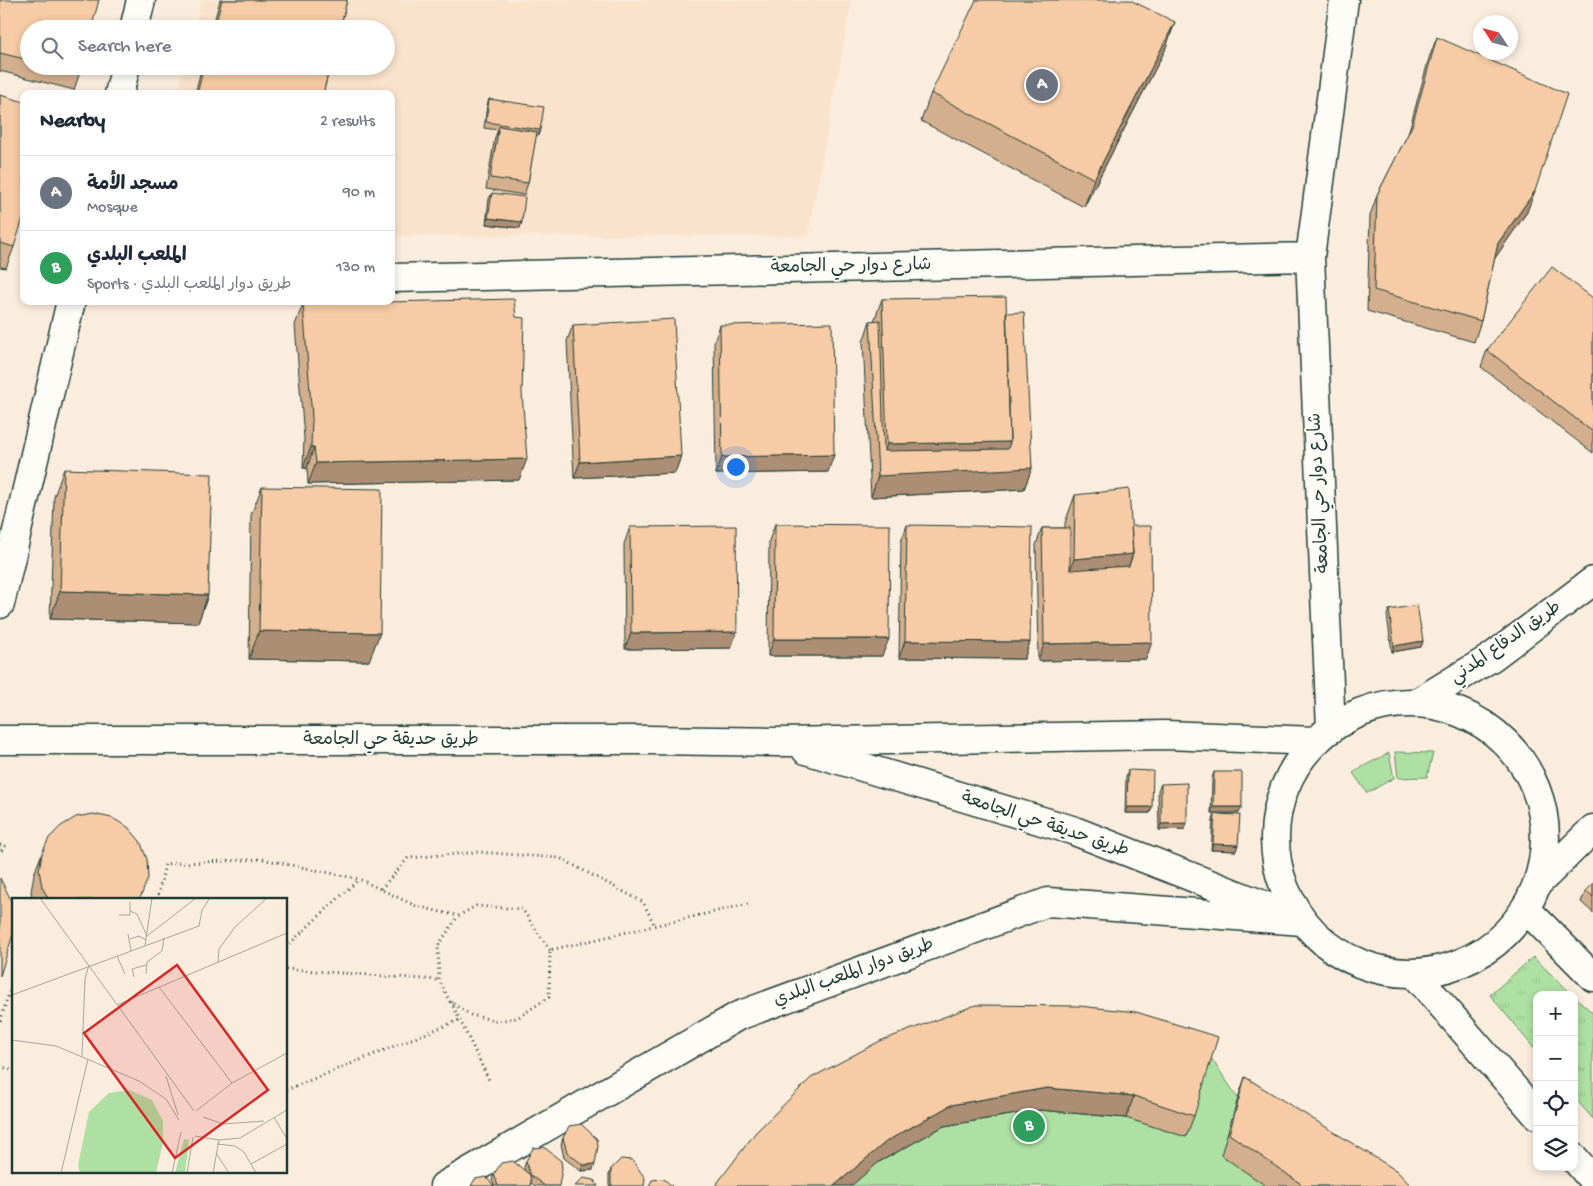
<!DOCTYPE html>
<html lang="en">
<head>
<meta charset="utf-8">
<style>
	:root { --surface:#fff; --page:#f6f6f7; --text:#1f2937; --muted:#747a83; --line:#e0e1e3; --accent:#c8321e }
	body { margin:0; font-family:"Gochi Hand","Playpen Sans Arabic",sans-serif; background:var(--page); color:var(--text) }
	.controls { position:absolute; right:15px; bottom:15px; display:grid; overflow:hidden; border-radius:10px; box-shadow:0 2px 8px #0003 }
	.controls button { width:45px; height:45px; display:grid; place-items:center; padding:0; border:0; border-bottom:1px solid var(--line); background:var(--surface); color:var(--text); font:25px sans-serif }
	.compass { position:absolute; left:1473px; top:15px; width:45px; height:45px; border-radius:50%; background:var(--surface); box-shadow:0 2px 8px #0003; rotate:306deg }
	.you { position:absolute; left:735px; top:466px; width:18px; height:18px; margin:-12px; border:4px solid #fff; border-radius:50%; background:#1a73e8; box-shadow:0 0 0 8px #1a73e833 }
	.badge { display:grid; place-items:center; width:32px; height:32px; border-radius:50%; background:var(--accent); color:#fff; font-size:16px; font-weight:700 }
	.pin { position:absolute; translate:-50% -50%; border:2px solid #fff; box-shadow:0 1px 5px #0006 }
	.list { margin:0; padding:0; list-style:none }
	h2 { display:flex; justify-content:space-between; align-items:center; height:65px; margin:0; padding:0 20px; font-size:21px }
	h2 small { font-size:16px; font-weight:400; color:var(--muted) }
	.list li { display:grid; grid-template-columns:32px 1fr auto; gap:15px; align-items:center; box-sizing:border-box; height:75px; padding:0 20px; border-top:1px solid var(--line) }
	.list b { display:block; font-size:19px; white-space:nowrap }
	.list p { margin:0; font-size:16px; white-space:nowrap; color:var(--muted) }
	.list em { font-size:16px; font-style:normal; color:var(--muted) }
	.icon { flex:none; width:28px; height:28px; fill:none; stroke:currentColor; stroke-width:2; stroke-linecap:round; stroke-linejoin:round }
	.map { position:relative; flex:none; width:1593px; height:1186px; overflow:hidden }
	.search { position:absolute; background:var(--surface); box-shadow:0 2px 8px #0003; left:20px; top:20px; width:375px; height:55px; display:flex; align-items:center; gap:12px; box-sizing:border-box; padding:0 18px; border-radius:28px; color:var(--muted); font-size:19px }
	.panel { position:absolute; background:var(--surface); box-shadow:0 2px 8px #0003; left:20px; top:90px; width:375px; height:215px; border-radius:10px }
	.map>svg:first-child { display:block }
	.built { fill:#fae3cd }
	.green { fill:#ade0a2; stroke:#668e6b }
	.park { fill:url(#park-tufts); stroke:#668e6b }
	.lines { fill:none; stroke-linecap:round; stroke-linejoin:round }
	.street-casing { stroke:#1f3d34; stroke-width:31 }
	.path { stroke:#1f3d34; stroke-width:3; stroke-dasharray:1 4; stroke-linecap:butt }
	.street { stroke:#fdfcf7; stroke-width:28 }
	.wall { fill:#d4af8e; stroke:#1f3d34 }
	.shaded-wall { fill:#ac8e74; stroke:#1f3d34 }
	.building { fill:#f6cba5; stroke:#1f3d34 }
	.labels { text-anchor:middle; dominant-baseline:central; stroke-width:4; stroke-linejoin:round; paint-order:stroke }
	.street-label { font-size:18px; fill:#1f3d34; stroke:#fdfcf7 }
	.inset-road { fill:none; stroke:#a3a79a; stroke-width:1 }
	.view { fill:#d62828; fill-opacity:0.15; stroke:#d62828; stroke-width:2.5 }
	.inset-edge { fill:none; stroke:#1f3d34; stroke-width:2.5 }
</style>
</head>
<body>
<div class="map">
<svg width="1593" height="1186" viewBox="0 0 1593 1186">
	<defs>
		<pattern id="park-tufts" width="24" height="20" patternUnits="userSpaceOnUse" patternTransform="scale(1.25)"><rect width="24" height="20" fill="#ade0a2"/><path d="M3 7l-1-3M5 7V3M7 7l1-3M15 17l-1-3M17 17v-4M19 17l1-3" fill="none" stroke="#94c18c"/></pattern>
	</defs>
	<rect width="100%" height="100%" fill="#fbedde"/>
	<filter id="ink" filterUnits="userSpaceOnUse"><feTurbulence type="fractalNoise" baseFrequency=".02" numOctaves="2"/><feDisplacementMap in="SourceGraphic" scale="10" xChannelSelector="R" yChannelSelector="G"/><feConvolveMatrix kernelMatrix="1 2 1 2 8 2 1 2 1" color-interpolation-filters="sRGB"/></filter>
	<g filter="url(#ink)">
		<!-- built -->
		<path class="built" d="M201,0H852L808,236H391V94H177L184,66H386V29H194Z"/>
		<!-- green -->
		<path class="green" d="M1395,752L1433,753L1427,777L1398,778Z
			M1389,753L1394,778L1367,793L1353,773L1364,766Z
			M1211,1058L1238,1098L1379,1186H724L749,1153Z"/>
		<!-- park -->
		<path class="park" d="M1533,957L1573,995H1537V1052L1490,995Z
			M1574,996L1593,1013V1119L1574,1097Z"/>
		<g class="lines">
			<!-- street casing -->
			<g class="street-casing">
				<path id="street" d="M134,29L141,0
					M119,94L126,66
					M1310,257L1331,729
					M391,278L1310,257L1344,0
					M0,604L71,301
					M1417,703L1492,657L1593,581
					M1275 838a135 135 0 1 1 270 0a135 135 0 1 1-270 0Z
					M0,740H647L781,742L1166,735L1316,741
					M806,750L1072,830L1276,910
					M1537,884L1593,829
					M1525,908L1593,977
					M1414,973L1537,1115
					M1574,1158L1593,1180
					M444,1186L738,1016L1048,902L1303,921"/>
			</g>
			<!-- path -->
			<path class="path" d="M0,845L5,846L0,852
				M381,889L408,858L478,852L560,858L643,902L655,926
				M157,900L165,864L262,859L359,879L416,906L458,916
				M286,947L359,879
				M550,950L522,909L476,906L458,916L438,946L439,980L450,1002L471,1015L497,1021L517,1018L549,997L550,950L748,904
				M286,969L439,980
				M451,1002L489,1080
				M0,1021L14,978
				M0,1066L14,1071
				M286,1090L459,1020"/>
			<!-- street -->
			<use href="#street" class="street"/>
		</g>
		<!-- wall -->
		<path class="wall" d="M0,0L29,29V66H82L74,90L0,71Z
			M220,0H347L340,29H212Z
			M1175,22L1165,50L1084,207L921,121L931,93Z
			M1437,37L1527,212L1495,257L1481,321L1474,342L1367,311L1370,216L1377,195L1408,134L1429,58Z
			M202,66H330L323,94H195Z
			M0,95L14,247L6,268L0,267Z
			M489,99L540,130L538,136L536,135L528,183L524,195L486,189L495,137L498,130L484,128L487,105Z
			M492,193L520,228L486,224L489,199Z
			M1593,298V453L1481,367L1487,350Z
			M882,299L1006,313L1032,468L1024,489L871,497L863,342L870,321H874Z
			M303,304L519,480L308,484L307,468H303L304,438L295,325Z
			M573,325L681,456L675,473L574,478L567,341Z
			M720,325L828,472L716,474L714,342Z
			M64,469L208,595L198,623L50,619L54,497Z
			M262,487L369,661L249,659L251,515Z
			M1075,495L1131,526L1146,659L1038,661L1036,545L1042,528H1065V523Z
			M775,524L882,656H768L769,541Z
			M907,525L1030,642L1024,659L899,658L901,542Z
			M630,527L737,632L731,648L625,649L624,544Z
			M1389,610L1423,641L1421,647L1392,652L1387,615Z
			M1128,770L1152,807L1150,813H1125L1126,776Z
			M1214,772L1239,813H1211L1212,778Z
			M1161,784L1185,829L1159,830L1158,790Z
			M1215,814L1236,851L1211,850L1213,820Z
			M42,853L140,900H33L31,892L34,874Z
			M1593,883V913L1581,902L1586,890Z
			M976,1005L1194,1116L1186,1137L1126,1118L1040,1110L944,1126L879,1162Z
			M1245,1077L1411,1186H1266L1221,1155L1238,1098Z
			M563,1138L593,1170L581,1171L564,1158L561,1144Z
			M526,1161L559,1186H535L531,1183L530,1186H471L494,1185L492,1180L494,1174L525,1171L524,1167Z
			M611,1169L644,1186H609V1175Z"/>
		<!-- shaded-wall -->
		<path class="shaded-wall" d="M1175,22L1165,50L1084,207L1094,179Z
			M1535,191L1527,212L1491,264L1498,243Z
			M488,218L522,222L520,228L486,224Z
			M1010,442L1032,468L1024,489L871,497L878,476V468L887,444Z
			M311,447H314L307,468H303Z
			M834,455L828,472L716,474L722,457Z
			M681,456L675,473L574,478L580,462Z
			M527,459L519,480L308,484L316,463Z
			M1133,554L1123,582L1064,587L1074,559Z
			M60,591L208,595L198,623L50,619Z
			M259,631L380,633L369,661L249,659Z
			M737,632L731,648L625,649L631,633Z
			M774,639H889L882,656H768Z
			M905,641L1030,642L1024,659L899,658Z
			M1423,641L1421,647L1392,652L1394,646Z
			M1152,642L1146,659L1038,661L1044,644Z
			M1127,807H1152L1150,813H1125Z
			M1213,807H1242L1239,813H1211Z
			M1187,823L1185,829L1159,830L1161,824Z
			M1213,844L1238,845L1236,851L1211,850Z
			M1047,1088L1134,1096L1126,1118L1040,1110L944,1126L879,1162L851,1186H834L887,1141L951,1105Z
			M595,1164L593,1170L581,1171L583,1165Z"/>
		<!-- building -->
		<path class="building" d="M0,0H99L91,29H29V60L0,53Z
			M222,0H347L340,29H214Z
			M976,0H1130L1175,22L1094,179L931,93Z
			M1437,37L1567,94L1535,191L1498,243L1481,321L1374,290L1377,195L1412,126Z
			M52,66H82L80,73Z
			M204,66H330L323,94H197Z
			M0,95L24,102V215L14,247L0,243Z
			M489,99L544,107L540,130L486,122Z
			M499,126L537,132L528,183L490,178Z
			M492,193L525,197L522,222L488,218Z
			M1552,267L1593,298V432L1487,350Z
			M1006,297L1010,442L887,444L882,299Z
			M514,299L516,317L524,318L522,393L527,459L316,463L314,447H311L312,417L303,304Z
			M1024,312L1032,468L878,476L870,321L880,320L884,451L1008,449L1010,442L1006,313Z
			M674,319L681,456L580,462L573,325Z
			M832,323L834,455L722,457L720,325Z
			M64,469L212,474L208,595L60,591Z
			M262,487L382,489L380,633L259,631Z
			M1129,489L1133,554L1074,559L1075,495Z
			M775,524L890,525L889,639H774Z
			M907,525L1032,527L1030,642L905,641Z
			M736,526L737,632L631,633L630,527Z
			M1131,526H1151L1152,642L1044,644L1042,528H1070V570L1129,566L1133,554Z
			M1417,605L1423,641L1394,646L1389,610Z
			M1128,770L1153,771L1152,807H1127Z
			M1214,772H1242V807H1213Z
			M1187,783V823L1161,824V784Z
			M93,814L112,818L128,827L140,841L147,859L148,878L141,896L138,900H49L42,887L39,870L42,853L49,838L61,826L76,817Z
			M1215,814L1240,815L1238,845L1213,844Z
			M0,878L14,906V931L0,976Z
			M1593,883V897L1586,890Z
			M976,1005L1079,1006L1136,1012L1218,1037L1194,1116L1134,1096L1047,1088L951,1105L887,1141L834,1186H715L756,1132L811,1078L880,1041Z
			M1245,1077L1397,1171L1411,1186H1304L1229,1134Z
			M581,1124L597,1139L598,1146L595,1164L583,1165L567,1152L563,1138L569,1126Z
			M544,1147L561,1161L562,1168L559,1186H545L530,1175L526,1161L533,1148Z
			M621,1159L632,1160L645,1178L644,1186H613L611,1184V1169Z
			M513,1161L530,1175L531,1182L530,1186H498L494,1174L501,1163Z
			M486,1177L494,1186H471L475,1179Z
			M583,1178L594,1180L598,1186H575Z
			M664,1179L672,1186H649L652,1180Z"/>
	</g>
	<g class="labels">
		<!-- street labels -->
		<g class="street-label">
			<text transform="translate(851 267) rotate(-1)">شارع دوار حي الجامعة</text>
			<text transform="translate(1320 493) rotate(-93)">شارع دوار حي الجامعة</text>
			<text transform="translate(1506 643) rotate(-35)">طريق الدفاع المدني</text>
			<text x="391" y="740">طريق حديقة حي الجامعة</text>
			<text transform="translate(1045 825) rotate(18)">طريق حديقة حي الجامعة</text>
			<text transform="translate(854 973) rotate(-20)">طريق دوار الملعب البلدي</text>
		</g>
	</g>
	<!-- overview -->
	<g transform="translate(12 898)">
		<rect width="275" height="275" fill="#fbedde"/>
		<path d="M117,192L140,202L151,223V244L144,275H68L66,267L77,214L97,195Z" fill="#ade0a2"/>
		<path d="M172,241L177,242L173,275H163Z" fill="#ade0a2"/>
		<path class="inset-road" d="M28,0L182,213M118,13L125,16L135,38L184,0M107,17H118V4M116,36L119,53M118,41L127,38L134,42M133,47L140,0M105,58L113,76M206,65L207,51L223,29L255,0M134,76L135,64L150,53L152,40M122,79L120,71L134,67M147,89L220,185L275,155M0,97L187,28L190,12L198,0M105,107L275,35M0,142L44,148L127,183L154,201L167,222M70,158L73,81L77,67M154,178L166,217M184,213L220,185M191,219L211,226L252,223M262,219L275,241M183,238L207,242L228,240L275,212M205,246L223,248L232,254L244,275M204,255L217,275M239,266L275,246M49,275L76,161M160,275L169,234M175,275L181,239M201,275L207,242"/>
		<path class="view" d="M165,67L256,192L163,260L72,135Z"/>
		<rect width="275" height="275" class="inset-edge"/>
	</g>
</svg>
<div class="controls">
<button>+</button>
<button>−</button>
<button><svg class="icon" aria-label="locate" viewBox="0 0 24 24"><circle cx="12" cy="12" r="6"/><path d="M12 2v4M12 18v4M2 12h4M18 12h4"/></svg></button>
<button><svg class="icon" aria-label="layers" viewBox="0 0 24 24"><path d="M12 4l9 5-9 5-9-5zM3 14l9 5 9-5"/></svg></button>
</div>
<svg class="compass" viewBox="-18 -18 36 36"><path d="M0-13l5 13h-10z" fill="#e53935"/><path d="M0 13l5-13h-10z" fill="#747a83"/></svg>
<div class="you"></div>
<div class="pin badge" style="left:1042px;top:85px;background:#6b7280">A</div>
<div class="pin badge" style="left:1029px;top:1126px;background:#2e9e5b">B</div>
<div class="search"><svg class="icon" aria-label="search" viewBox="0 0 24 24"><circle cx="10" cy="10" r="6"/><path d="M15 15l6 6"/></svg>Search here</div>
<section class="panel">
<h2>Nearby<small>2 results</small></h2>
<ul class="list">
<li><span class="badge" style="background:#6b7280">A</span><div><b>مسجد الأمة</b><p>Mosque</p></div><em>90 m</em></li>
<li><span class="badge" style="background:#2e9e5b">B</span><div><b>الملعب البلدي</b><p>Sports · طريق دوار الملعب البلدي</p></div><em>130 m</em></li>
</ul>
</section>
</div>
</body>
</html>
